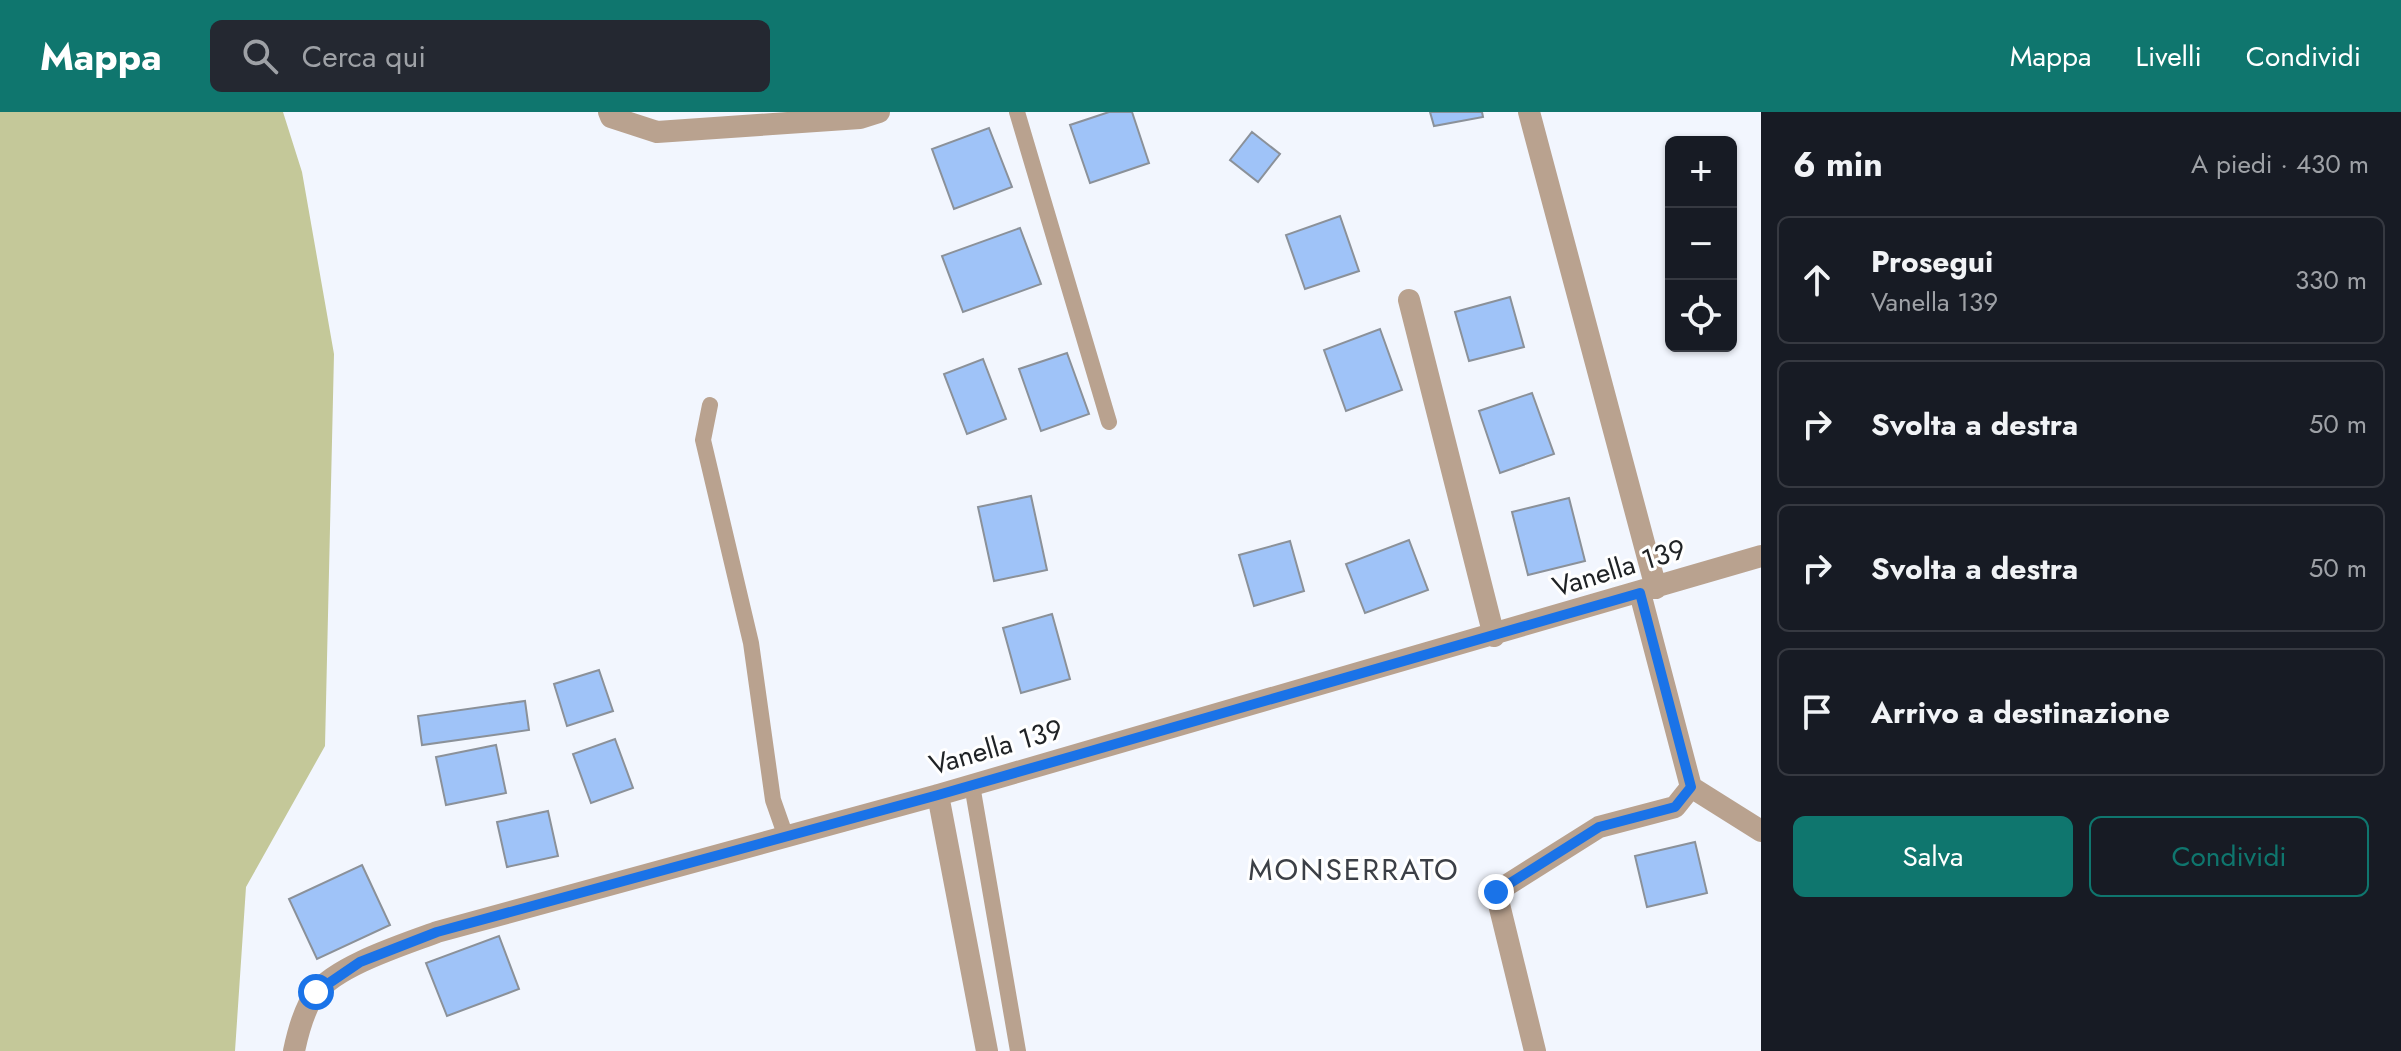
<!DOCTYPE html>
<html lang="it">
<head>
<meta charset="utf-8">
<style>
	:root { --surface:#171b24; --page:#242831; --text:#f1f3f6; --muted:#9ea1a6; --line:#363941; --accent:#0f766e }
	body { margin:0; font-family:Jost,sans-serif; background:var(--page); color:var(--text) }
	.controls { position:absolute; right:24px; top:24px; display:grid; overflow:hidden; border-radius:12px; box-shadow:0 2px 6px #0004 }
	.controls button { width:72px; height:72px; display:grid; place-items:center; padding:0; border:0; border-bottom:2px solid var(--line); background:var(--surface); color:var(--text); font:40px sans-serif }
	.stop { position:absolute; width:24px; height:24px; margin:-18px; border:6px solid #1a73e8; border-radius:50%; background:#fff }
	.stop.end { background:#1a73e8; border-color:#fff; box-shadow:0 2px 8px #0008 }
	.list { margin:0; padding:0; list-style:none }
	h2 { display:flex; justify-content:space-between; align-items:center; height:104px; margin:0; padding:0 32px; font-size:34px }
	h2 small { font-size:26px; font-weight:400; color:var(--muted) }
	.list li { display:grid; grid-template-columns:52px 1fr auto; gap:24px; align-items:center; box-sizing:border-box; height:128px; margin:0 16px 16px; padding:0 16px; border:2px solid var(--line); border-radius:12px }
	.list b { display:block; font-size:30px; white-space:nowrap }
	.list p { margin:0; font-size:26px; white-space:nowrap; color:var(--muted) }
	.list em { font-size:26px; font-style:normal; color:var(--muted) }
	.actions { display:flex; gap:16px; padding:24px 32px }
	.actions a { flex:1; padding:18px 0; border:2px solid var(--accent); border-radius:12px; text-align:center; font-size:28px; color:var(--accent) }
	.actions .main { background:var(--accent); color:#fff }
	.icon { flex:none; width:44px; height:44px; fill:none; stroke:currentColor; stroke-width:2; stroke-linecap:round; stroke-linejoin:round }
	.map { position:relative; flex:none; width:1761px; height:939px; overflow:hidden }
	header { display:flex; align-items:center; gap:48px; box-sizing:border-box; height:112px; padding:0 40px; background:var(--accent); color:#fff }
	header strong { font-size:38px }
	nav { display:flex; gap:44px; margin-inline-start:auto; font-size:28px }
	.search { width:560px; height:72px; background:var(--page); display:flex; align-items:center; gap:20px; box-sizing:border-box; padding:0 28px; border-radius:12px; color:var(--muted); font-size:30px }
	main { display:flex }
	aside { flex:1; background:var(--surface) }
	.map>svg:first-child { display:block }
	.green { fill:#c4c899 }
	.building { fill:#9fc3f8; stroke:#8b9199; stroke-width:2 }
	.lines { fill:none; stroke-linecap:round; stroke-linejoin:round }
	.service { stroke:#b9a28f; stroke-width:16 }
	.minor { stroke:#b9a28f; stroke-width:22 }
	.route { stroke:#1a73e8; stroke-width:10 }
	.labels { text-anchor:middle; dominant-baseline:central; stroke-width:6; stroke-linejoin:round; paint-order:stroke }
	.street-label { font-size:28px; fill:#1f2225; stroke:#fff }
	.neighbourhood-label { font-size:30px; letter-spacing:2px; fill:#3b3f46; stroke:#fff }
</style>
</head>
<body>
<header>
<strong>Mappa</strong>
<div class="search"><svg class="icon" aria-label="search" viewBox="0 0 24 24"><circle cx="10" cy="10" r="6"/><path d="M15 15l6 6"/></svg>Cerca qui</div>
<nav><a>Mappa</a><a>Livelli</a><a>Condividi</a></nav>
</header>
<main>
<div class="map">
<svg width="1761" height="939" viewBox="0 0 1761 939">
	<rect width="100%" height="100%" fill="#f2f6fe"/>
	<!-- green -->
	<path class="green" d="M0,0H283L302,60L334,242L325,634L246,775L235,939H0Z"/>
	<!-- building -->
	<path class="building" d="M1109,0H1132L1149,51L1090,71L1070,13Z
		M1430,0H1482L1483,5L1434,14Z
		M989,16L1012,75L954,97L932,37Z
		M1252,20L1280,42L1258,70L1230,48Z
		M1340,104L1359,159L1305,177L1286,123Z
		M1020,116L1041,172L963,200L942,144Z
		M1510,185L1524,235L1469,249L1455,200Z
		M1380,217L1402,278L1346,299L1324,238Z
		M1067,241L1089,302L1041,319L1019,257Z
		M983,247L1006,307L967,322L944,262Z
		M1532,281L1554,342L1500,361L1479,299Z
		M1031,384L1047,458L994,469L978,395Z
		M1569,386L1585,449L1528,463L1512,400Z
		M1409,428L1428,478L1365,501L1346,452Z
		M1290,429L1304,479L1254,494L1239,443Z
		M1052,502L1070,567L1021,581L1003,516Z
		M599,558L613,599L567,614L554,572Z
		M525,589L529,618L422,633L418,604Z
		M615,627L633,676L591,691L573,642Z
		M496,633L506,681L446,693L436,645Z
		M548,699L558,744L507,755L497,710Z
		M1695,730L1707,781L1647,795L1635,744Z
		M362,753L390,813L317,847L289,787Z
		M499,824L519,877L447,904L426,851Z"/>
	<g class="lines">
		<!-- service -->
		<path class="service" d="M1017,0L1109,310
			M710,293L703,328L751,531L773,688L786,725
			M972,673L1018,939"/>
		<!-- minor -->
		<path class="minor" d="M609,0L611,5L657,20L860,6L879,0
			M1529,0L1656,476
			M1409,188L1494,524
			M1691,675L1761,719
			M938,683L987,939
			M294,939C298,920 304,896 316,881C338,853 403,833 437,820L938,683L1761,444
			M1535,939L1496,780L1599,715L1675,695L1691,675L1640,481"/>
	</g>
	<g class="lines">
		<!-- route -->
		<path class="route" d="M316,880L360,850L437,820L938,683L1640,481L1691,675L1675,695L1599,715L1496,780"/>
	</g>
	<g class="labels">
		<!-- street labels -->
		<g class="street-label">
			<text transform="translate(1619 456) rotate(-17)">Vanella 139</text>
			<text transform="translate(996 635) rotate(-16)">Vanella 139</text>
		</g>
		<!-- neighbourhood labels -->
		<g class="neighbourhood-label">
			<text x="1354" y="757">MONSERRATO</text>
		</g>
	</g>
</svg>
<div class="controls">
<button>+</button>
<button>−</button>
<button><svg class="icon" aria-label="locate" viewBox="0 0 24 24"><circle cx="12" cy="12" r="6"/><path d="M12 2v4M12 18v4M2 12h4M18 12h4"/></svg></button>
</div>
<div class="stop" style="left:316px;top:880px"></div>
<div class="stop end" style="left:1496px;top:780px"></div>
</div>
<aside>
<h2>6 min<small>A piedi · 430 m</small></h2>
<ul class="list">
<li><svg class="icon" aria-label="ahead" viewBox="0 0 24 24"><path d="M12 20V5M6 11l6-6 6 6"/></svg><div><b>Prosegui</b><p>Vanella 139</p></div><em>330 m</em></li>
<li><svg class="icon" aria-label="right" viewBox="0 0 24 24"><path d="M7 20v-9h11M14 6l5 5-5 5"/></svg><div><b>Svolta a destra</b></div><em>50 m</em></li>
<li><svg class="icon" aria-label="right" viewBox="0 0 24 24"><path d="M7 20v-9h11M14 6l5 5-5 5"/></svg><div><b>Svolta a destra</b></div><em>50 m</em></li>
<li><svg class="icon" aria-label="arrive" viewBox="0 0 24 24"><path d="M6 21V4h12l-3 4 3 4H6"/></svg><div><b>Arrivo a destinazione</b></div></li>
</ul>
<div class="actions"><a class="main">Salva</a><a>Condividi</a></div>
</aside>
</main>
</body>
</html>
